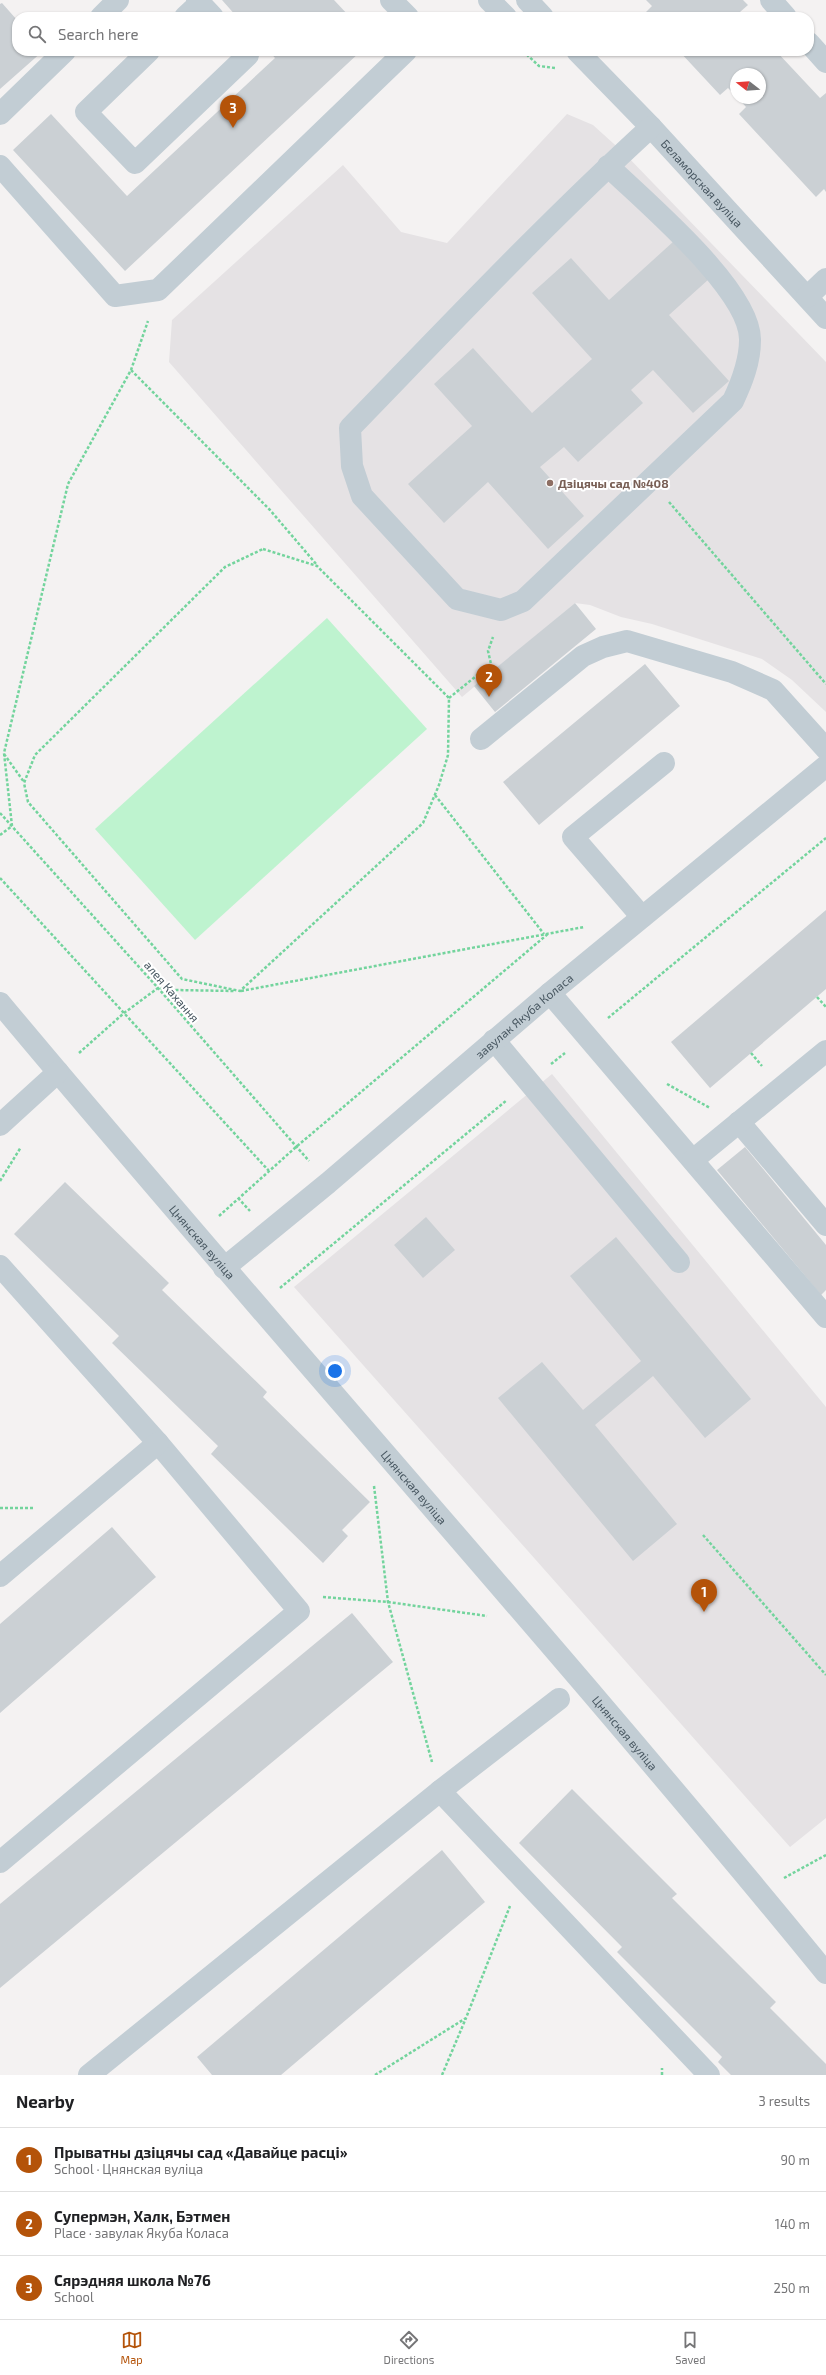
<!DOCTYPE html>
<html lang="en">
<head>
<meta charset="utf-8">
<style>
	:root { --surface:#fff; --page:#f2f2f2; --text:#202124; --muted:#757577; --line:#e0e0e0; --accent:#b45309 }
	body { margin:0; font-family:"Exo 2",sans-serif; background:var(--page); color:var(--text) }
	.compass { position:absolute; left:730px; top:68px; width:36px; height:36px; border-radius:50%; background:var(--surface); box-shadow:0 1px 3px #0004; rotate:287deg }
	.you { position:absolute; left:335px; top:1371px; width:14px; height:14px; margin:-10px; border:3px solid #fff; border-radius:50%; background:#1a73e8; box-shadow:0 0 0 6px #1a73e833 }
	.badge { display:grid; place-items:center; width:26px; height:26px; border-radius:50%; background:var(--accent); color:#fff; font-size:13px; font-weight:700 }
	.pin { position:absolute; translate:-50% -33px; filter:drop-shadow(0 1px 2px #0008) }
	.pin::after { content:''; position:absolute; top:21px; width:14px; height:12px; background:inherit; clip-path:polygon(0 0,100% 0,50% 100%) }
	.list { margin:0; padding:0; list-style:none }
	h2 { display:flex; justify-content:space-between; align-items:center; height:52px; margin:0; padding:0 16px; font-size:17px }
	h2 small { font-size:13px; font-weight:400; color:var(--muted) }
	.list li { display:grid; grid-template-columns:26px 1fr auto; gap:12px; align-items:center; box-sizing:border-box; height:64px; padding:0 16px; border-top:1px solid var(--line) }
	.list b { display:block; font-size:15px; white-space:nowrap }
	.list p { margin:0; font-size:13px; white-space:nowrap; color:var(--muted) }
	.list em { font-size:13px; font-style:normal; color:var(--muted) }
	.icon { flex:none; width:22px; height:22px; fill:none; stroke:currentColor; stroke-width:2; stroke-linecap:round; stroke-linejoin:round }
	.map { position:relative; flex:none; width:826px; height:2075px; overflow:hidden }
	.search { position:absolute; background:var(--surface); box-shadow:0 1px 3px #0004; left:12px; right:12px; top:12px; height:44px; display:flex; align-items:center; gap:10px; box-sizing:border-box; padding:0 14px; border-radius:16px; color:var(--muted); font-size:15px }
	.sheet { height:244px; background:var(--surface) }
	nav { display:flex; justify-content:space-around; align-items:center; box-sizing:border-box; height:56px; border-top:1px solid var(--line); background:var(--surface); font-size:11px; color:var(--muted) }
	nav a { display:grid; justify-items:center; gap:2px }
	nav .on { color:var(--accent) }
	.map>svg:first-child { display:block }
	.education { fill:#e5e2e4 }
	.green { fill:#bef3cf }
	.building { fill:#cbd0d4 }
	.lines { fill:none; stroke-linecap:round; stroke-linejoin:round }
	.path { stroke:#73d49d; stroke-width:2.5; stroke-dasharray:3 2; stroke-linecap:butt }
	.minor { stroke:#c2cdd4; stroke-width:22 }
	.education-dot { fill:#8d6e63; stroke:#fff; stroke-width:1.5 }
	.labels { text-anchor:middle; dominant-baseline:central; stroke-width:4; stroke-linejoin:round; paint-order:stroke }
	.street-label { font-size:12px; fill:#485761; stroke:#fff }
	.education-label { font-size:12px; font-weight:bold; fill:#785e54; stroke:#fff; text-anchor:start }
</style>
</head>
<body>
<div class="map">
<svg width="826" height="2075" viewBox="0 0 826 2075">
	<rect width="100%" height="100%" fill="#f4f2f2"/>
	<!-- education -->
	<path class="education" d="M567,114L593,125L624,153L826,362V712L792,680L762,659L652,624L621,617L590,605L575,603L462,697L169,362L172,320L343,165L401,232L447,243Z
		M552,1074L826,1407V1818L790,1847L294,1287Z"/>
	<!-- green -->
	<path class="green" d="M327,618L427,729L195,940L95,829Z"/>
	<!-- building -->
	<path class="building" d="M222,0H334L350,17H237Z
		M646,0H743L748,5L740,12L744,17H647L644,14L652,6Z
		M2,3L17,20V51H43L0,89V4Z
		M269,51H361L125,271L13,150L51,114L127,196L275,58Z
		M679,51H776L820,98L826,93V192L824,189L816,197L739,114L746,107L738,98H760V74H736V96L728,88L720,95Z
		M674,241L709,279L669,315L729,381L693,413L653,370L631,390L643,403L578,462L564,447L540,467L584,516L548,549L488,482L444,523L408,484L472,426L434,384L473,348L532,413L592,359L532,293L571,258L609,300Z
		M575,603L596,629L495,712L474,686Z
		M645,664L680,706L539,825L503,782Z
		M826,910V989L710,1088L671,1042Z
		M745,1147L826,1245V1290L821,1295L717,1170Z
		M65,1182L169,1283L162,1290L267,1392L263,1397L370,1502L342,1530L348,1536L323,1563L211,1454L218,1446L112,1343L119,1336L14,1234Z
		M426,1217L455,1250L423,1278L394,1245Z
		M616,1237L751,1399L705,1438L653,1376L595,1425L677,1524L633,1561L498,1398L542,1362L583,1410L641,1361L570,1276Z
		M112,1527L156,1577L0,1713V1624Z
		M352,1613L393,1662L0,1988V1904Z
		M572,1789L677,1894L672,1898L776,2002L770,2008L826,2064V2075H731L718,2062L722,2057L617,1952L622,1947L519,1843Z
		M442,1850L485,1902L281,2075H212L197,2057Z"/>
	<g class="lines">
		<!-- path -->
		<path class="path" d="M523,51L539,66L555,68
			M131,370L270,510L317,565
			M669,502L826,684
			M263,549L317,566L449,698L448,755L439,785L423,823L240,991L182,979L28,802L24,783L35,755L225,567Z
			M449,698L491,664L488,651L493,637
			M4,754L24,782
			M435,795L544,934
			M0,813L158,988L309,1161
			M0,835L12,826L4,753L68,484L131,370L148,321
			M0,878L269,1171
			M241,991L584,927
			M817,997L826,1007
			M608,1018L826,838
			M79,1053L124,1013L158,988L174,990L234,991
			M751,1053L762,1066
			M551,1064L565,1053
			M667,1084L710,1108
			M0,1181L21,1147
			M238,1198L250,1211
			M219,1216L296,1147L549,933
			M280,1288L507,1100
			M374,1486L388,1602L432,1762
			M0,1508H35
			M703,1535L826,1675
			M323,1597L388,1602L487,1616
			M784,1878L826,1855
			M375,2075L466,2018L510,1906
			M442,2075L466,2018
			M662,2075V2068"/>
		<!-- minor -->
		<g class="minor">
			<path d="M197,0L213,17"/>
			<path d="M391,0L408,17"/>
			<path d="M489,0L506,17"/>
			<path d="M527,0L543,17"/>
			<path d="M771,0L786,17"/>
			<path d="M101,17L118,0"/>
			<path d="M185,17L200,3"/>
			<path d="M809,43L826,62"/>
			<path d="M149,51L86,112L135,163L248,55L245,51"/>
			<path id="s1" d="M577,51L651,127L826,318"/>
			<path d="M0,114L65,51"/>
			<path d="M0,166L115,296L158,290L406,51"/>
			<path d="M608,166C644,201 751,290 750,340C750,362 742,382 733,401L523,601L501,610L457,599L362,496L352,466L350,428C449,326 546,223 651,127"/>
			<path d="M807,297L826,279"/>
			<path d="M481,739L583,656L603,647L627,641L732,672L773,690L826,749"/>
			<path d="M642,917L573,837L664,763"/>
			<path d="M550,993L826,1317"/>
			<path id="s2" d="M0,1003C272,1329 557,1644 826,1973"/>
			<path d="M494,1040L679,1262"/>
			<path d="M739,1122L826,1225"/>
			<path d="M0,1125L58,1072"/>
			<path d="M693,1160L826,1051"/>
			<path d="M0,1266L158,1443L299,1611L0,1862"/>
			<path id="s3" d="M224,1268L328,1183L550,993L826,766"/>
			<path d="M0,1576L158,1443"/>
			<path d="M559,1699L440,1791L709,2075"/>
			<path d="M89,2075L440,1791"/>
		</g>
	</g>
	<!-- markers -->
	<circle class="education-dot" cx="550" cy="483" r="4"/>
	<g class="labels">
		<!-- street labels -->
		<g class="street-label">
			<text stroke="none"><textPath href="#s1" startOffset="182">Беламорская вуліца</textPath></text>
			<text transform="translate(172 991) rotate(49)">алея Кахання</text>
			<text stroke="none"><textPath href="#s3" startOffset="392">завулак Якуба Коласа</textPath></text>
			<text stroke="none"><textPath href="#s2" startOffset="313">Цнянская вуліца</textPath></text>
			<text stroke="none"><textPath href="#s2" startOffset="637">Цнянская вуліца</textPath></text>
			<text stroke="none"><textPath href="#s2" startOffset="961">Цнянская вуліца</textPath></text>
		</g>
		<!-- education labels -->
		<g class="education-label">
			<text x="558" y="483">Дзіцячы сад №408</text>
		</g>
	</g>
</svg>
<svg class="compass" viewBox="-18 -18 36 36"><path d="M0-13l5 13h-10z" fill="#e53935"/><path d="M0 13l5-13h-10z" fill="#757577"/></svg>
<div class="you"></div>
<div class="pin badge" style="left:704px;top:1612px">1</div>
<div class="pin badge" style="left:489px;top:697px">2</div>
<div class="pin badge" style="left:233px;top:128px">3</div>
<div class="search"><svg class="icon" aria-label="search" viewBox="0 0 24 24"><circle cx="10" cy="10" r="6"/><path d="M15 15l6 6"/></svg>Search here</div>
</div>
<section class="sheet">
<h2>Nearby<small>3 results</small></h2>
<ul class="list">
<li><span class="badge">1</span><div><b>Прыватны дзіцячы сад «Давайце расці»</b><p>School · Цнянская вуліца</p></div><em>90 m</em></li>
<li><span class="badge">2</span><div><b>Супермэн, Халк, Бэтмен</b><p>Place · завулак Якуба Коласа</p></div><em>140 m</em></li>
<li><span class="badge">3</span><div><b>Сярэдняя школа №76</b><p>School</p></div><em>250 m</em></li>
</ul>
</section>
<nav>
<a class="on"><svg class="icon" aria-label="map" viewBox="0 0 24 24"><path d="M3 6l6-2 6 2 6-2v14l-6 2-6-2-6 2zM9 4v14M15 6v14"/></svg>Map</a>
<a><svg class="icon" aria-label="directions" viewBox="0 0 24 24"><path d="M12 3l9 9-9 9-9-9zM9 14v-3h6M13 9l2 2-2 2"/></svg>Directions</a>
<a><svg class="icon" aria-label="saved" viewBox="0 0 24 24"><path d="M7 4h10v16l-5-4-5 4z"/></svg>Saved</a>
</nav>
</body>
</html>
